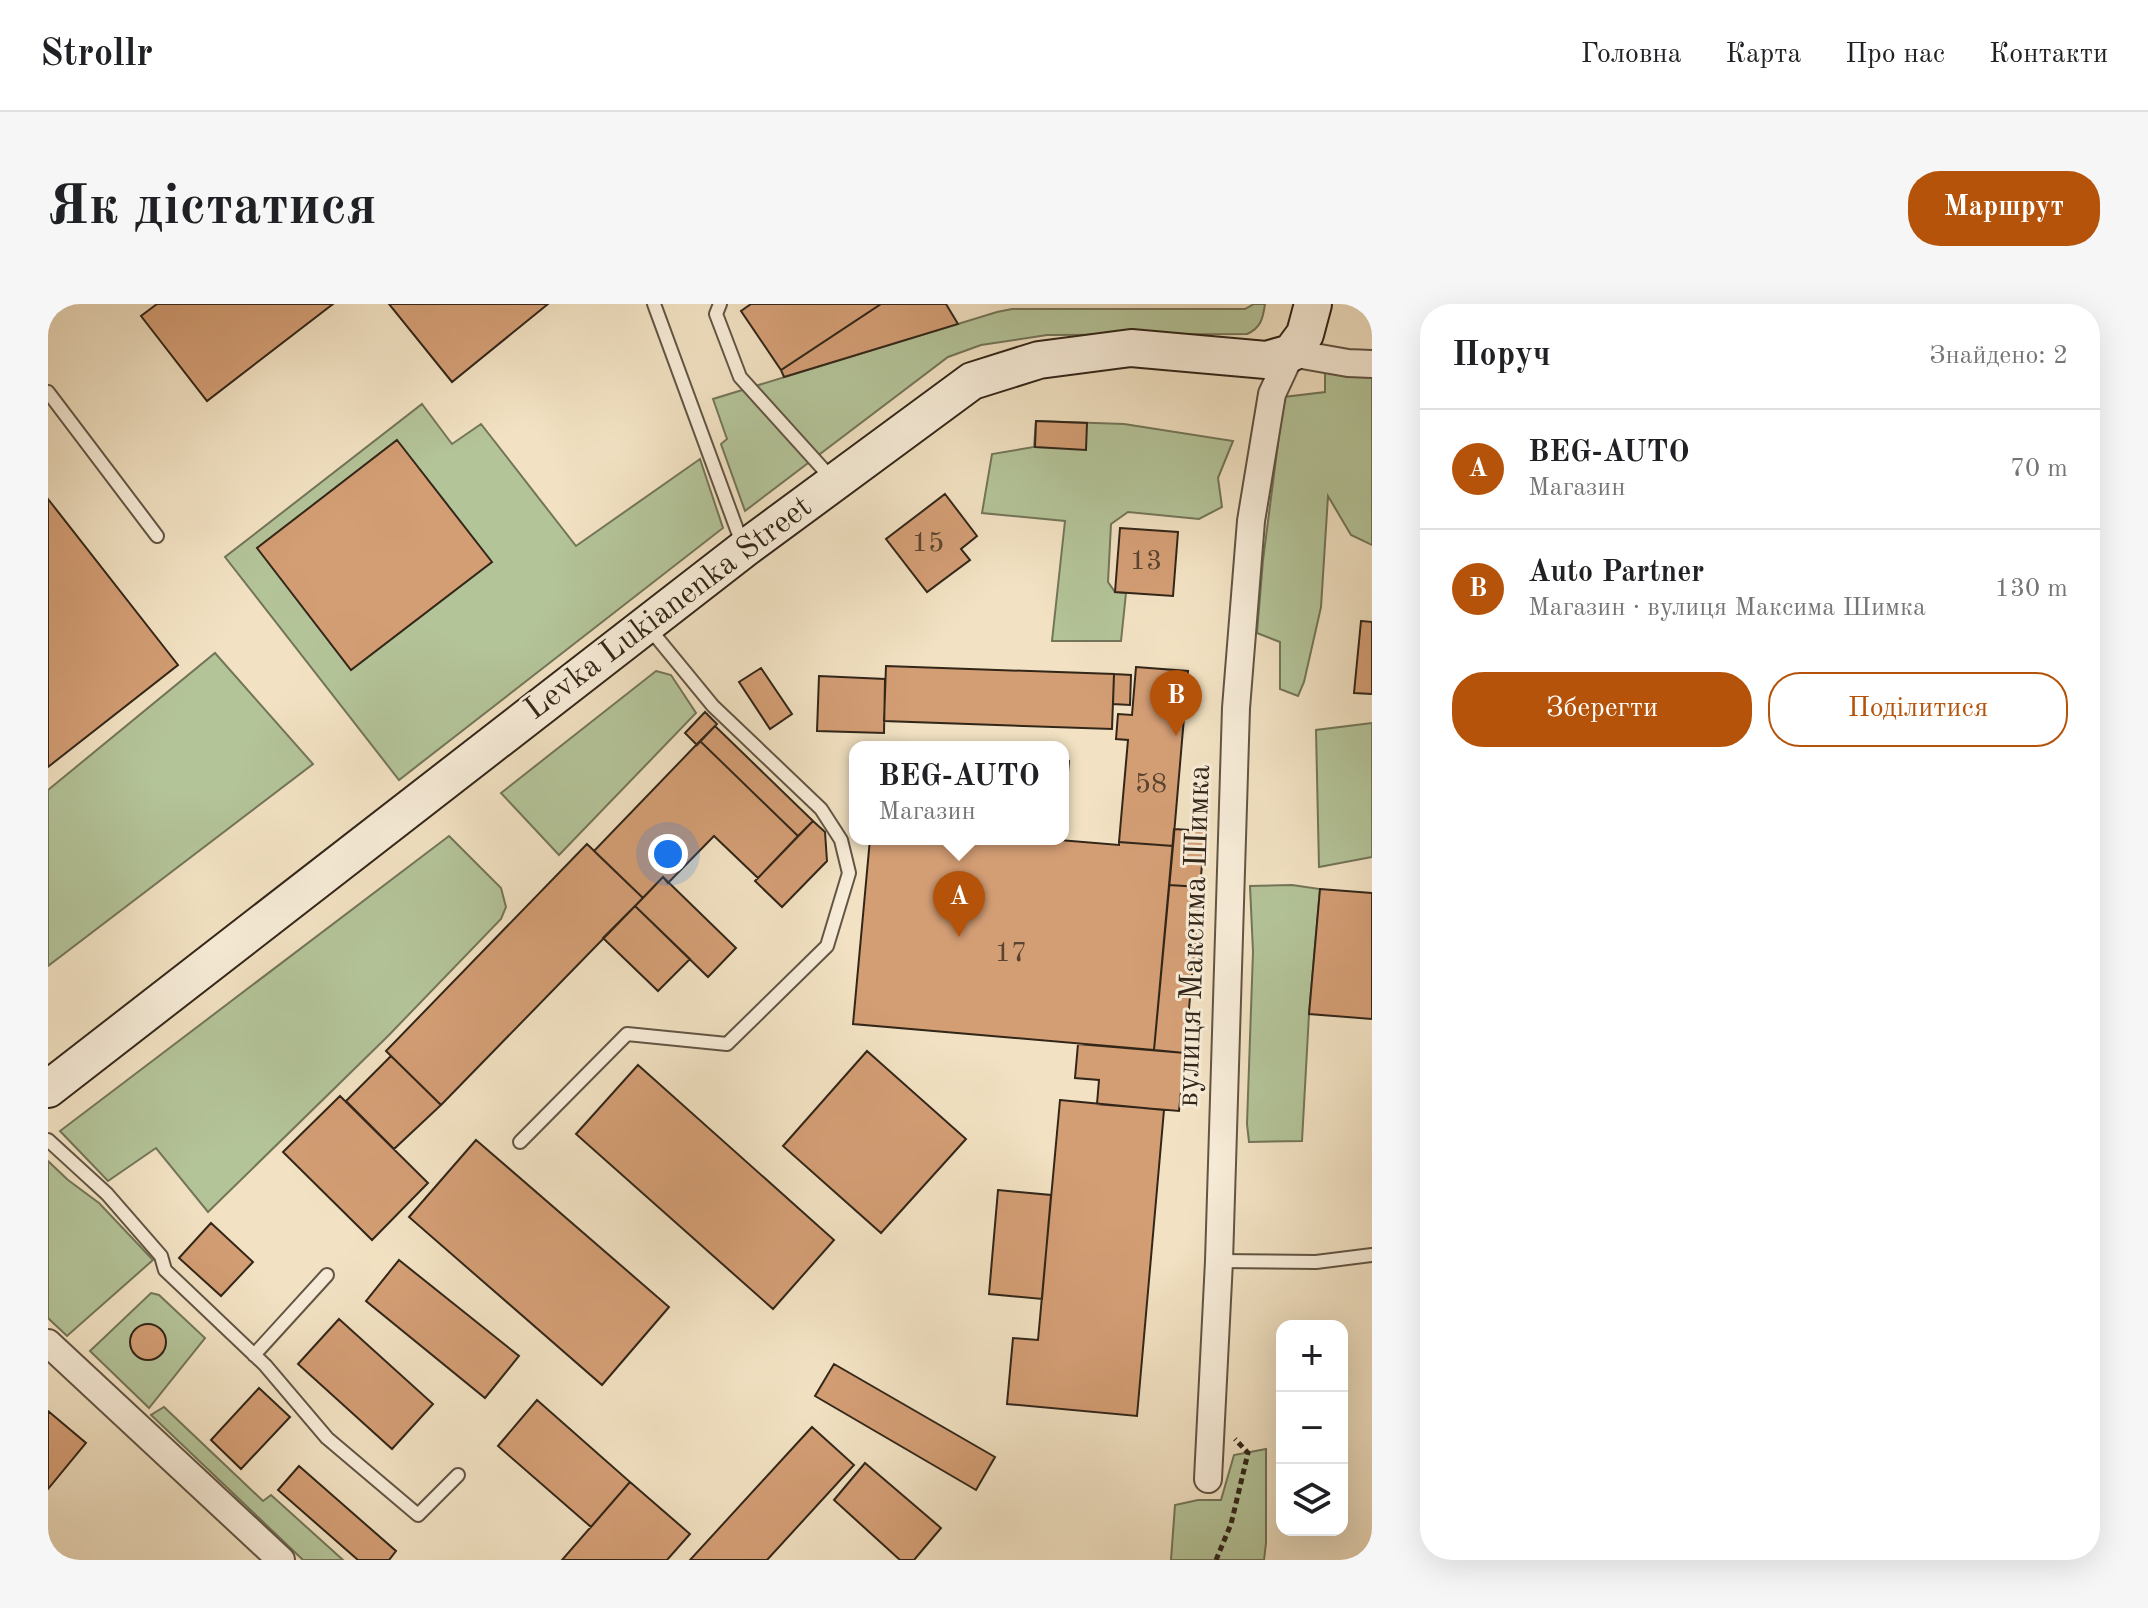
<!DOCTYPE html>
<html lang="uk">
<head>
<meta charset="utf-8">
<style>
	:root { --surface:#fff; --page:#f6f6f6; --text:#202124; --muted:#757577; --line:#e0e0e0; --accent:#b45309 }
	body { margin:0; font-family:"Old Standard TT",serif; background:var(--page); color:var(--text) }
	.controls { position:absolute; right:24px; bottom:24px; display:grid; overflow:hidden; border-radius:16px; box-shadow:0 8px 32px #0002 }
	.controls button { width:72px; height:72px; display:grid; place-items:center; padding:0; border:0; border-bottom:2px solid var(--line); background:var(--surface); color:var(--text); font:40px sans-serif }
	.you { position:absolute; left:620px; top:550px; width:28px; height:28px; margin:-20px; border:6px solid #fff; border-radius:50%; background:#1a73e8; box-shadow:0 0 0 12px #1a73e833 }
	.badge { display:grid; place-items:center; width:52px; height:52px; border-radius:50%; background:var(--accent); color:#fff; font-size:26px; font-weight:700 }
	.pin { position:absolute; translate:-50% -66px; filter:drop-shadow(0 2px 4px #0008) }
	.pin::after { content:''; position:absolute; top:42px; width:28px; height:24px; background:inherit; clip-path:polygon(0 0,100% 0,50% 100%) }
	.popup { position:absolute; left:801px; top:437px; width:220px; height:104px; box-sizing:border-box; display:grid; place-content:center; border-radius:16px; background:var(--surface); filter:drop-shadow(0 2px 6px #0005); font-size:26px; white-space:nowrap; color:var(--muted) }
	.popup b { font-size:30px; color:var(--text) }
	.popup::after { content:''; position:absolute; left:50%; top:100%; margin-left:-16px; border:16px solid transparent; border-top-color:var(--surface) }
	.list { margin:0; padding:0; list-style:none }
	h2 { display:flex; justify-content:space-between; align-items:center; height:104px; margin:0; padding:0 32px; font-size:34px }
	h2 small { font-size:26px; font-weight:400; color:var(--muted) }
	.list li { display:grid; grid-template-columns:52px 1fr auto; gap:24px; align-items:center; box-sizing:border-box; height:120px; padding:0 32px; border-top:2px solid var(--line) }
	.list b { display:block; font-size:30px; white-space:nowrap }
	.list p { margin:0; font-size:26px; white-space:nowrap; color:var(--muted) }
	.list em { font-size:26px; font-style:normal; color:var(--muted) }
	.actions { display:flex; gap:16px; padding:24px 32px }
	.actions a { flex:1; padding:18px 0; border:2px solid var(--accent); border-radius:32px; text-align:center; font-size:28px; color:var(--accent) }
	.actions .main { background:var(--accent); color:#fff }
	.icon { flex:none; width:44px; height:44px; fill:none; stroke:currentColor; stroke-width:2; stroke-linecap:round; stroke-linejoin:round }
	.map { position:relative; flex:none; width:1324px; height:1256px; overflow:hidden; border-radius:32px }
	header { display:flex; align-items:center; gap:48px; box-sizing:border-box; height:112px; padding:0 40px; background:var(--surface); border-bottom:2px solid var(--line) }
	header strong { font-size:38px }
	nav { display:flex; gap:44px; margin-inline-start:auto; font-size:28px }
	.intro { display:flex; align-items:center; justify-content:space-between; box-sizing:border-box; height:192px; padding:0 48px }
	h1 { margin:0; font-size:56px }
	.button { padding:20px 36px; border-radius:32px; background:var(--accent); color:#fff; font-size:28px; font-weight:700 }
	main { display:flex; gap:48px; padding:0 48px }
	aside { flex:1; background:var(--surface); border-radius:32px; box-shadow:0 8px 32px #0002 }
	.map>svg:first-child { display:block }
	.green { fill:#b4c499; stroke:#737559; stroke-width:2 }
	.building { fill:#d49e75; stroke:#322619; stroke-width:2 }
	.lines { fill:none; stroke-linecap:round; stroke-linejoin:round }
	.lane-casing { stroke:#625544; stroke-width:16 }
	.street-casing { stroke:#625544; stroke-width:30 }
	.secondary-casing { stroke:#322619; stroke-width:40 }
	.path { stroke:#322619; stroke-width:5; stroke-dasharray:6 4; stroke-linecap:butt }
	.lane { stroke:#f7ecd8; stroke-width:12 }
	.street { stroke:#f7ecd8; stroke-width:26 }
	.secondary { stroke:#f7ecd8; stroke-width:36 }
	.labels { text-anchor:middle; dominant-baseline:central; stroke-width:6; stroke-linejoin:round; paint-order:stroke }
	.number-label { font-size:28px; fill:#5a4430 }
	.street-label { font-size:32px; fill:#322619; stroke:#f7ecd8 }
</style>
</head>
<body>
<header>
<strong>Strollr</strong>
<nav><a>Головна</a><a>Карта</a><a>Про нас</a><a>Контакти</a></nav>
</header>
<div class="intro"><h1>Як дістатися</h1><a class="button">Маршрут</a></div>
<main>
<div class="map">
<svg width="1324" height="1256" viewBox="0 0 1324 1256">
	<rect width="100%" height="100%" fill="#f2e2c3"/>
	<filter id="stains"><feTurbulence type="fractalNoise" baseFrequency=".0025" numOctaves="4"/><feColorMatrix values="0 0 0 0 .2 0 0 0 0 .09 0 0 0 0 .02 0 0 0 .5 -.17"/></filter>
	<radialGradient id="worn" r=".72"><stop offset=".6" stop-color="#630" stop-opacity="0"/><stop offset="1" stop-color="#630" stop-opacity=".3"/></radialGradient>
	<!-- green -->
	<path class="green" d="M1206,0H1217C1215,14 1213,24 1199,30L999,31L933,41L900,53L697,207L673,140L679,135L665,95L949,8L964,5H1197Z
		M1277,65L1324,70V241L1303,231L1280,192L1273,303L1256,378L1250,392L1232,385V338L1209,329L1215,256L1236,93L1277,88Z
		M374,100L404,140L433,120L528,242L652,155L675,224L351,476L177,253Z
		M988,117L1076,120L1185,137L1170,174L1174,203L1151,215L1080,208L1063,220L1060,278L1067,288L1078,289L1073,337H1004L1017,217L934,209L944,150L986,143Z
		M167,349L265,460L0,662V486Z
		M608,367L623,371L648,409L511,551L453,489Z
		M1324,419V553L1271,563L1268,426Z
		M401,532L453,584L458,603L453,615L340,732L160,908L108,844L60,877L12,827Z
		M1244,581L1272,585L1261,710L1254,837L1201,838L1199,820L1205,648L1202,582Z
		M0,857L20,876L51,899L105,956L19,1032L0,1014Z
		M103,989L111,991L157,1034L101,1104L42,1047Z
		M116,1103L215,1197L223,1191L295,1256H255L103,1111Z
		M1218,1145V1239L1216,1256H1123L1127,1201L1150,1196H1173L1186,1151Z"/>
	<!-- building -->
	<path class="building" d="M109,0H285L159,97L93,12Z
		M341,0H500L404,78Z
		M703,0H833L733,66L693,7Z
		M833,0H898L910,20L736,73L733,66Z
		M988,117L1039,119L1038,146L987,143Z
		M349,136L444,258L303,366L209,244Z
		M897,190L929,232L913,245L922,256L879,288L838,235Z
		M0,195L130,361L0,463Z
		M1072,224L1130,228L1125,292L1067,288Z
		M1313,317L1324,318V390L1306,389Z
		M838,362L1066,370L1064,425L836,417Z
		M1088,363L1140,367L1125,542L1071,538L1080,436L1068,435L1070,410L1084,411Z
		M713,364L744,410L722,425L691,378Z
		M1066,370L1083,371L1082,401L1065,400Z
		M771,372L837,375L836,429L769,427Z
		M657,408L669,420L649,441L637,429Z
		M667,422L765,517L750,532L652,437Z
		M652,437L750,532L710,574L666,532L620,579L615,573L595,594L546,547Z
		M1015,456L1021,457L1015,521Z
		M765,517L777,528L779,557L734,603L707,577Z
		M1126,525L1157,527L1152,583L1121,581Z
		M822,535H999L1071,541V538L1125,542L1106,746L805,720Z
		M539,540L595,594L393,801L338,747Z
		M615,573L688,644L660,673L587,602Z
		M1121,581L1152,583L1137,749L1106,746Z
		M1272,585L1324,589V715L1261,710Z
		M587,602L642,655L610,687L555,634Z
		M1030,740L1137,749L1131,807L1049,800L1051,776L1027,774Z
		M819,747L918,835L833,929L735,842Z
		M343,752L393,801L346,845L298,797Z
		M590,761L786,936L725,1005L528,830Z
		M292,792L380,879L324,936L235,848Z
		M1012,796L1116,806L1089,1112L959,1100L965,1034L990,1036Z
		M428,836L621,1003L554,1081L361,913Z
		M950,886L1003,891L994,995L941,990Z
		M163,919L205,958L173,992L131,954Z
		M351,956L471,1052L437,1094L318,997Z
		M291,1015L385,1100L344,1145L250,1060Z
		M82 1038a18 18 0 1 1 36 0a18 18 0 1 1-36 0Z
		M786,1060L947,1153L928,1186L767,1092Z
		M211,1084L242,1113L193,1165L163,1136Z
		M489,1096L582,1178L543,1223L450,1142Z
		M0,1107L38,1139L0,1185Z
		M764,1123L806,1161L719,1256H642Z
		M817,1159L893,1224L866,1256H852L786,1196Z
		M251,1162L348,1247L341,1256H310L230,1186Z
		M582,1178L642,1230L619,1256H514Z"/>
	<g class="lines">
		<!-- lane casing -->
		<g class="lane-casing">
			<path id="lane" d="M606,0L695,242
				M672,0L668,10L692,73L785,176
				M0,88L109,232
				M0,836L59,890L113,952L117,966L217,1061L279,1134L370,1211L410,1171
				M472,838L579,730L679,740L779,642L801,569L793,536L773,505L665,402L601,324
				M1171,957L1268,958L1324,951
				M206,1051L279,971"/>
		</g>
		<!-- street casing -->
		<g class="street-casing">
			<path id="street" d="M0,1039L233,1256
				M1160,1175L1171,957L1188,404L1203,217L1224,90L1243,49L1300,59L1324,60"/>
		</g>
		<!-- secondary casing -->
		<g class="secondary-casing">
			<path id="secondary" d="M0,785L696,245L924,77L991,56L1083,44L1218,56L1243,49L1257,30L1265,0"/>
		</g>
		<!-- path -->
		<path class="path" d="M1168,1256L1183,1220L1200,1149L1187,1135"/>
		<!-- lane -->
		<use href="#lane" class="lane"/>
		<!-- street -->
		<use href="#street" class="street"/>
		<!-- secondary -->
		<use href="#secondary" class="secondary"/>
	</g>
	<g class="labels">
		<!-- number labels -->
		<g class="number-label">
			<text x="880" y="240">15</text>
			<text x="1098" y="258">13</text>
			<text x="1103" y="481">58</text>
			<text x="963" y="650">17</text>
		</g>
		<!-- street labels -->
		<g class="street-label">
			<text transform="translate(621 305) rotate(-37)">Levka Lukianenka Street</text>
			<text transform="translate(1147 632) rotate(-88)">вулиця Максима Шимка</text>
		</g>
	</g>
	<rect width="100%" height="100%" filter="url(#stains)"/>
	<rect width="100%" height="100%" fill="url(#worn)"/>
</svg>
<div class="controls">
<button>+</button>
<button>−</button>
<button><svg class="icon" aria-label="layers" viewBox="0 0 24 24"><path d="M12 4l9 5-9 5-9-5zM3 14l9 5 9-5"/></svg></button>
</div>
<div class="you"></div>
<div class="pin badge" style="left:911px;top:633px">A</div>
<div class="popup"><b>BEG-AUTO</b>Магазин</div>
<div class="pin badge" style="left:1128px;top:432px">B</div>
</div>
<aside>
<h2>Поруч<small>Знайдено: 2</small></h2>
<ul class="list">
<li><span class="badge">A</span><div><b>BEG-AUTO</b><p>Магазин</p></div><em>70 m</em></li>
<li><span class="badge">B</span><div><b>Auto Partner</b><p>Магазин · вулиця Максима Шимка</p></div><em>130 m</em></li>
</ul>
<div class="actions"><a class="main">Зберегти</a><a>Поділитися</a></div>
</aside>
</main>
</body>
</html>
